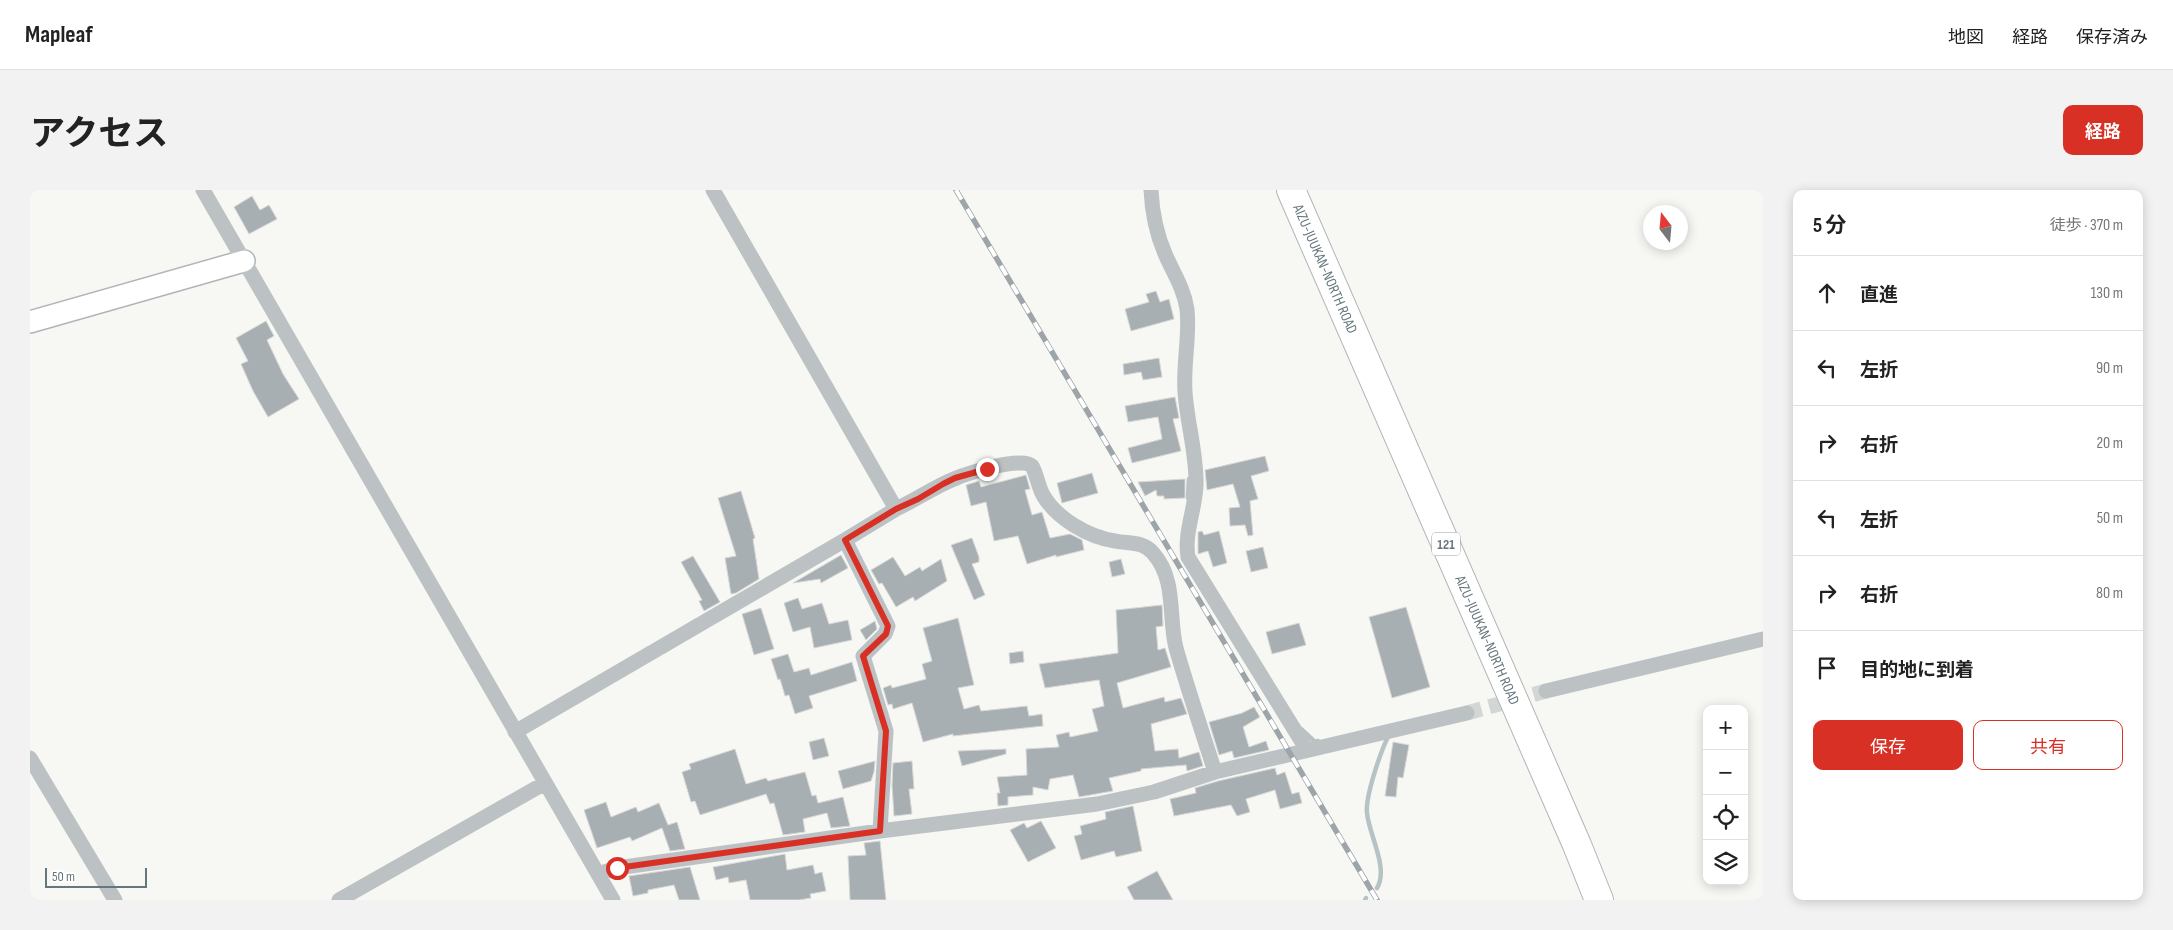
<!DOCTYPE html>
<html lang="ja">
<head>
<meta charset="utf-8">
<style>
	:root { --surface:#fff; --page:#f2f2f2; --text:#222; --muted:#767676; --line:#e0e0e0; --accent:#d93025 }
	body { margin:0; font-family:"Sofia Sans Condensed","Noto Sans JP",sans-serif; background:var(--page); color:var(--text) }
	.controls { position:absolute; right:15px; bottom:15px; display:grid; overflow:hidden; border-radius:10px; box-shadow:0 2px 12px #0003 }
	.controls button { width:45px; height:45px; display:grid; place-items:center; padding:0; border:0; border-bottom:1px solid var(--line); background:var(--surface); color:var(--text); font:25px sans-serif }
	.compass { position:absolute; left:1613px; top:15px; width:45px; height:45px; border-radius:50%; background:var(--surface); box-shadow:0 2px 12px #0003; rotate:344deg }
	.scale { position:absolute; left:15px; bottom:12px; width:102px; box-sizing:border-box; padding-left:5px; border:2px solid #65767d; border-top:0; font-size:14px; line-height:18px; white-space:nowrap; color:#65767d; -webkit-text-stroke:4px #fff; paint-order:stroke }
	.stop { position:absolute; width:15px; height:15px; margin:-11px; border:4px solid #d93025; border-radius:50%; background:#fff }
	.stop.end { background:#d93025; border-color:#fff; box-shadow:0 1px 5px #0008 }
	.list { margin:0; padding:0; list-style:none }
	h2 { display:flex; justify-content:space-between; align-items:center; height:65px; margin:0; padding:0 20px; font-size:21px }
	h2 small { font-size:16px; font-weight:400; color:var(--muted) }
	.list li { display:grid; grid-template-columns:32px 1fr auto; gap:15px; align-items:center; box-sizing:border-box; height:75px; padding:0 20px; border-top:1px solid var(--line) }
	.list b { display:block; font-size:19px; white-space:nowrap }
	.list em { font-size:16px; font-style:normal; color:var(--muted) }
	.actions { display:flex; gap:10px; padding:15px 20px }
	.actions a { flex:1; padding:11px 0; border:1px solid var(--accent); border-radius:10px; text-align:center; font-size:18px; color:var(--accent) }
	.actions .main { background:var(--accent); color:#fff }
	.icon { flex:none; width:28px; height:28px; fill:none; stroke:currentColor; stroke-width:2; stroke-linecap:round; stroke-linejoin:round }
	.map { position:relative; flex:none; width:1733px; height:710px; overflow:hidden; border-radius:10px }
	header { display:flex; align-items:center; gap:30px; box-sizing:border-box; height:70px; padding:0 25px; background:var(--surface); border-bottom:1px solid var(--line) }
	header strong { font-size:24px }
	nav { display:flex; gap:28px; margin-inline-start:auto; font-size:18px }
	.intro { display:flex; align-items:center; justify-content:space-between; box-sizing:border-box; height:120px; padding:0 30px }
	h1 { margin:0; font-size:35px }
	.button { padding:12px 22px; border-radius:10px; background:var(--accent); color:#fff; font-size:18px; font-weight:700 }
	main { display:flex; gap:30px; padding:0 30px }
	aside { flex:1; background:var(--surface); border-radius:10px; box-shadow:0 2px 12px #0003 }
	.map>svg:first-child { display:block }
	.lines { fill:none; stroke-linecap:round; stroke-linejoin:round }
	.stream { stroke:#b5c3c5; stroke-width:4.5 }
	.building { fill:#a7afb3; stroke:#d9d8d7 }
	.street-tunnel { stroke:#d2d7d6; stroke-width:15; stroke-dasharray:15 8; stroke-linecap:butt }
	.secondary-casing { stroke:#afb6b9; stroke-width:24 }
	.highway-casing { stroke:#b0b5b8; stroke-width:30 }
	.street { stroke:#bcc2c4; stroke-width:15 }
	.secondary { stroke:#fff; stroke-width:21 }
	.highway { stroke:#fff; stroke-width:28 }
	.rail-casing { stroke:#9da5a9; stroke-width:5.5 }
	.rail { stroke:#fff; stroke-width:4; stroke-dasharray:11; stroke-linecap:butt }
	.route { stroke:#d93025; stroke-width:6 }
	.labels { text-anchor:middle; dominant-baseline:central; stroke-width:5; stroke-linejoin:round; paint-order:stroke }
	.shield { fill:#fff; stroke:#939fa4; stroke-width:1 }
	.shield-label { font-size:14px; font-weight:bold; fill:#65767d }
	.street-label { font-size:15px; fill:#65767d; stroke:#fff }
</style>
</head>
<body>
<header>
<strong>Mapleaf</strong>
<nav><a>地図</a><a>経路</a><a>保存済み</a></nav>
</header>
<div class="intro"><h1>アクセス</h1><a class="button">経路</a></div>
<main>
<div class="map">
<svg width="1733" height="710" viewBox="0 0 1733 710">
	<rect width="100%" height="100%" fill="#f7f7f4"/>
	<g class="lines">
		<!-- stream -->
		<path class="stream" d="M1158,308L1159,289
			M1271,539L1285,552L1288,551
			M1347,698C1359,678 1339,645 1337,623C1335,607 1351,560 1359,545
			M1335,710L1336,708"/>
	</g>
	<!-- building -->
	<path class="building" d="M222,6L230,20L239,15L247,29L219,44L204,17Z
		M1126,101L1130,112L1139,109L1144,129L1101,141L1095,119L1119,112L1116,104Z
		M236,131L244,146L237,150L253,184L269,209L238,227L223,201L211,174L218,171L206,148Z
		M1129,168L1132,187L1113,190L1111,182L1094,185L1093,174Z
		M1145,207L1149,228L1143,229L1151,261L1102,273L1098,258L1132,249L1128,227L1098,232L1095,216Z
		M1235,266L1239,281L1221,286L1228,309L1220,311L1223,345L1218,346L1215,335L1200,336L1199,318L1210,317L1203,294L1177,300L1175,280Z
		M1062,283L1068,303L1032,313L1027,293Z
		M996,285L1000,299L995,300L1002,325L1012,322L1020,348L1040,344L1052,350L1054,360L1026,367V365L997,374L988,346L964,351L956,312L941,316L936,295L949,291L951,297Z
		M1155,289V308L1134,309V306H1127L1126,300L1115,306L1108,292Z
		M711,301L725,348L723,349L729,389L706,403L701,404L695,368L706,366L688,308Z
		M1172,341L1174,345L1189,341L1197,373L1183,377L1178,361L1168,364V342Z
		M942,348L949,367V372L942,374L955,405L944,410L921,355Z
		M1233,357L1238,378L1221,382L1216,361Z
		M811,365L818,378L791,393L790,389L763,393Z
		M663,366L690,412L674,421L669,411L672,410L651,372Z
		M863,367L875,386L890,377L892,381L911,369L917,391L885,411L883,407L866,417L852,393L849,394L841,380Z
		M1091,369L1095,384L1082,387L1079,372Z
		M768,408L772,419L792,413L799,434L818,430L822,450L784,458L780,437L763,442L754,413Z
		M1132,415L1133,436L1126,437L1128,460L1135,458L1141,477L1087,493L1093,518L1134,507L1135,512L1151,508L1157,524L1121,534L1125,561L1148,559L1149,568L1169,562L1173,576L1157,581L1156,575L1111,579V581L1079,588L1083,601L1049,607L1043,585L1020,589L1018,600L1003,597V605L978,607V615L968,616L967,603H970L967,587L997,585L996,559L1029,557L1026,545L1039,542L1040,547L1068,541L1062,519L1074,516L1069,490L1015,498L1009,474L1088,463L1086,420Z
		M1376,417L1400,497L1362,508L1339,427Z
		M731,418L744,459L724,465L712,424Z
		M928,428L944,495L928,498L934,519L949,515L951,521L997,516L999,526L1012,524L1013,536L923,546V544L893,552L882,513L863,519L862,514L858,515L853,498L861,495L862,498L896,489L892,474L902,471L893,438Z
		M845,431L847,439L836,450L830,440Z
		M1269,433L1276,455L1242,464L1236,442Z
		M993,461L994,472L980,474L979,463Z
		M758,464L764,482L779,478L781,485L822,472L827,491L779,506L783,518L765,524L759,505L755,506L750,489L748,490L741,469Z
		M1224,517L1230,527L1213,537L1219,557L1236,551L1239,560L1204,568L1202,561L1189,565L1179,532L1212,523Z
		M794,548L799,566L783,570L779,552Z
		M1363,552L1379,555L1373,588L1368,587L1366,607L1355,606Z
		M705,559L716,594L736,588L738,591L775,582L782,606L786,605L788,613L813,607L820,636L801,638L797,623L773,629L775,642L753,645L744,613L740,614L736,604L670,625L665,611L661,612L652,582L661,579L659,574Z
		M976,559V564L932,576L928,561Z
		M845,571L844,582L841,591L813,599L808,581Z
		M882,571L884,599H879L882,624L864,626L862,595L863,573Z
		M1245,578L1247,585L1255,582L1262,604L1269,602L1272,613L1250,619L1245,600L1216,609L1220,622L1207,626L1201,615L1144,626L1140,609L1166,603L1165,598L1188,591Z
		M576,612L581,627L606,617L608,622L629,613L638,635L647,632L655,659L640,661L632,638L602,651L600,647L567,658L554,620Z
		M1103,616L1112,661L1086,667L1084,661L1051,670L1044,646L1052,644L1050,636L1076,629L1075,622Z
		M1011,631L1026,658L998,672L980,640L994,633L997,638Z
		M850,651L856,710H820L818,666L836,665L834,653Z
		M755,664L757,680L783,675L785,684L792,682L796,701L780,704L781,708L769,710H720L716,690L699,693L698,687L686,690L683,677Z
		M660,677L670,710H649L644,695L618,700V703L603,706L599,686Z
		M1127,681L1143,710H1104L1097,697Z"/>
	<g class="lines">
		<!-- street-tunnel -->
		<path class="street-tunnel" d="M1437,523L1516,501"/>
		<!-- secondary casing -->
		<g class="secondary-casing">
			<path id="secondary" d="M0,132L214,71"/>
		</g>
		<!-- highway casing -->
		<g class="highway-casing">
			<g id="highway">
				<path id="s1" d="M1261,0L1547,655L1569,710"/>
			</g>
		</g>
		<!-- street -->
		<path class="street" d="M173,0L583,710
			M1121,0C1122,22 1127,46 1136,66C1144,84 1154,99 1157,119C1160,146 1153,174 1155,202C1157,233 1167,264 1166,296C1165,319 1154,344 1158,367L1277,560
			M866,319C886,310 904,297 924,289C938,283 992,266 1002,276C1007,285 1008,296 1013,305C1026,328 1058,347 1085,351C1099,354 1113,351 1123,363C1147,390 1138,427 1146,458C1158,500 1172,541 1185,582
			M815,350L858,436L855,444L833,466L856,541L850,641
			M1516,501L1733,449
			M485,542L815,350L866,319L683,0
			M0,568L85,710
			M568,684L587,678L850,641L1067,614L1124,602L1185,582L1437,523
			M309,710L515,593"/>
		<!-- secondary -->
		<use href="#secondary" class="secondary"/>
		<!-- highway -->
		<use href="#highway" class="highway"/>
		<!-- rail casing -->
		<g class="rail-casing">
			<path id="rail" d="M926,0L1347,710"/>
		</g>
		<!-- rail -->
		<use href="#rail" class="rail"/>
	</g>
	<g class="lines">
		<!-- route -->
		<path class="route" d="M587,678L850,641L856,541L833,466L856,444L858,436L815,350L866,319L888,309L913,294L925,288L957,279"/>
	</g>
	<g class="labels">
		<!-- shield labels -->
		<rect class="shield" x="1402" y="342.5" width="28" height="23" rx="4"/>
		<g class="shield-label">
			<text x="1416" y="354">121</text>
		</g>
		<!-- street labels -->
		<g class="street-label">
			<text stroke="none"><textPath href="#s1" startOffset="86">AIZU-JUUKAN-NORTH ROAD</textPath></text>
			<text stroke="none"><textPath href="#s1" startOffset="491">AIZU-JUUKAN-NORTH ROAD</textPath></text>
		</g>
	</g>
</svg>
<div class="controls">
<button>+</button>
<button>−</button>
<button><svg class="icon" aria-label="locate" viewBox="0 0 24 24"><circle cx="12" cy="12" r="6"/><path d="M12 2v4M12 18v4M2 12h4M18 12h4"/></svg></button>
<button><svg class="icon" aria-label="layers" viewBox="0 0 24 24"><path d="M12 4l9 5-9 5-9-5zM3 14l9 5 9-5"/></svg></button>
</div>
<svg class="compass" viewBox="-18 -18 36 36"><path d="M0-13l5 13h-10z" fill="#e53935"/><path d="M0 13l5-13h-10z" fill="#767676"/></svg>
<div class="scale">50 m</div>
<div class="stop" style="left:587px;top:678px"></div>
<div class="stop end" style="left:957px;top:279px"></div>
</div>
<aside>
<h2>5 分<small>徒歩 · 370 m</small></h2>
<ul class="list">
<li><svg class="icon" aria-label="ahead" viewBox="0 0 24 24"><path d="M12 20V5M6 11l6-6 6 6"/></svg><div><b>直進</b></div><em>130 m</em></li>
<li><svg class="icon" aria-label="left" viewBox="0 0 24 24"><path d="M17 20v-9H6M10 6l-5 5 5 5"/></svg><div><b>左折</b></div><em>90 m</em></li>
<li><svg class="icon" aria-label="right" viewBox="0 0 24 24"><path d="M7 20v-9h11M14 6l5 5-5 5"/></svg><div><b>右折</b></div><em>20 m</em></li>
<li><svg class="icon" aria-label="left" viewBox="0 0 24 24"><path d="M17 20v-9H6M10 6l-5 5 5 5"/></svg><div><b>左折</b></div><em>50 m</em></li>
<li><svg class="icon" aria-label="right" viewBox="0 0 24 24"><path d="M7 20v-9h11M14 6l5 5-5 5"/></svg><div><b>右折</b></div><em>80 m</em></li>
<li><svg class="icon" aria-label="arrive" viewBox="0 0 24 24"><path d="M6 21V4h12l-3 4 3 4H6"/></svg><div><b>目的地に到着</b></div></li>
</ul>
<div class="actions"><a class="main">保存</a><a>共有</a></div>
</aside>
</main>
</body>
</html>
